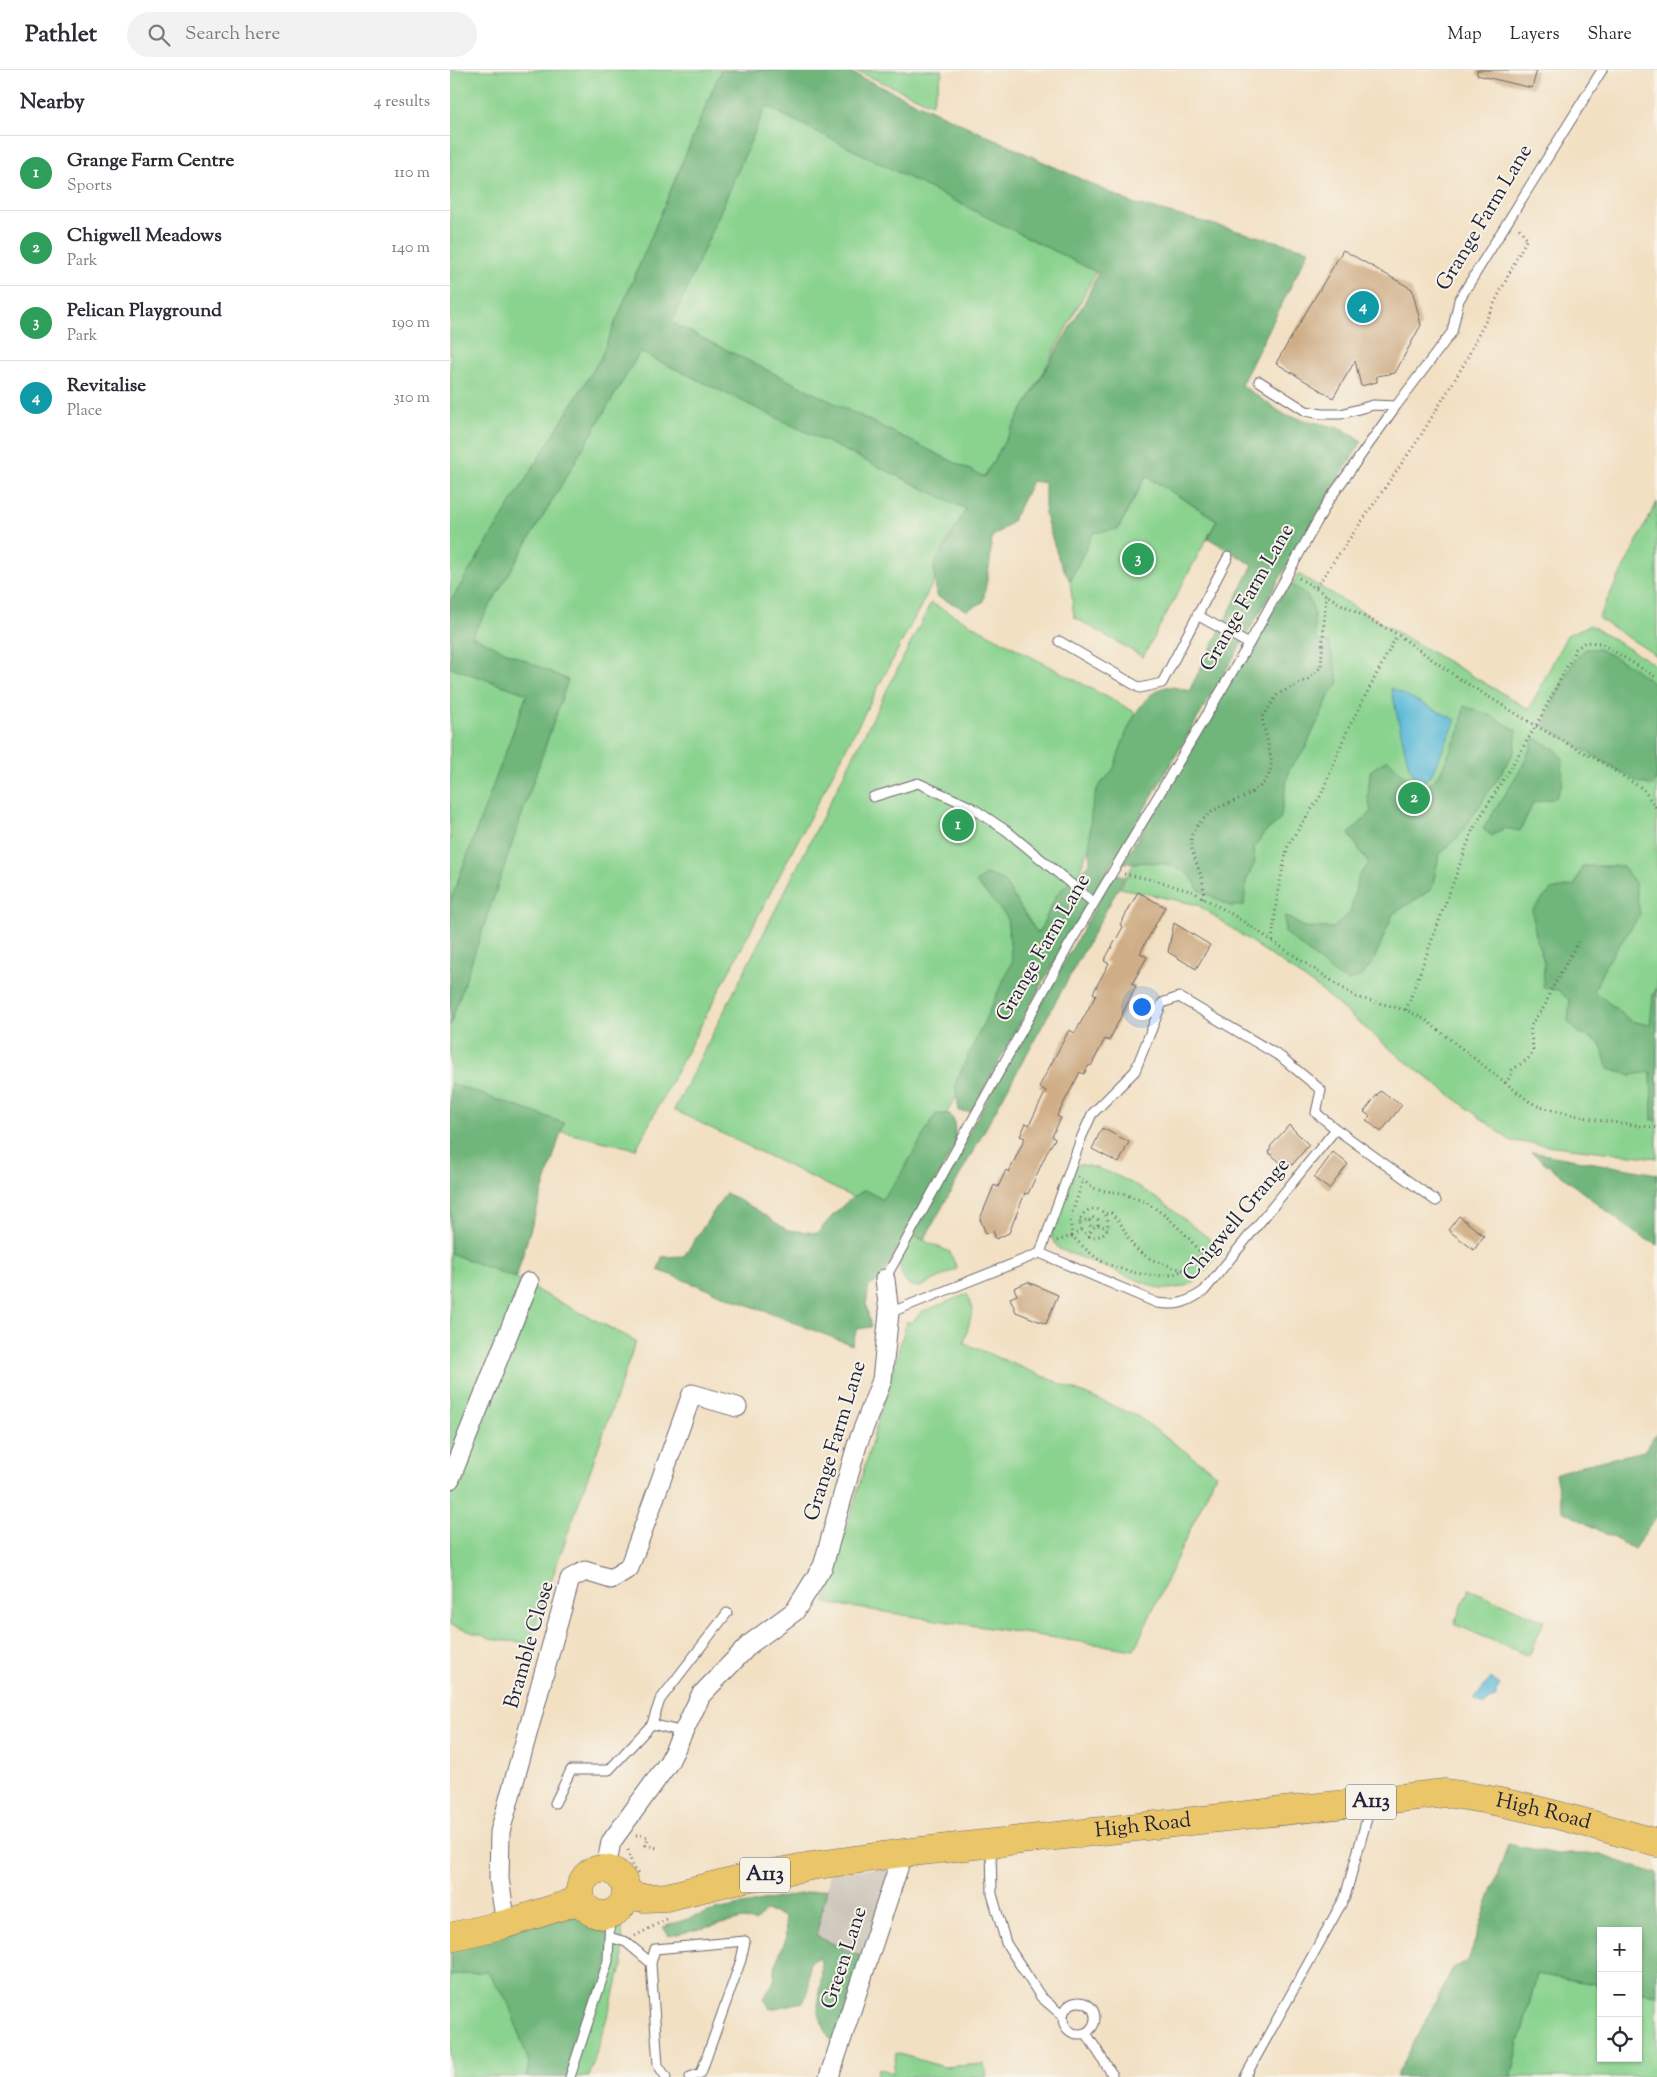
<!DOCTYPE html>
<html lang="en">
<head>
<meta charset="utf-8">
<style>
	:root { --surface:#fff; --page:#f2f2f3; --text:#2b2b33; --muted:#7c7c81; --line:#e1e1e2; --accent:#1a73e8 }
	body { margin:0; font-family:"Sorts Mill Goudy",serif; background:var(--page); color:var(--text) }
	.controls { position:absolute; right:15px; bottom:15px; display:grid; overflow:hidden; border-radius:0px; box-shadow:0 1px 4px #0004 }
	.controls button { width:45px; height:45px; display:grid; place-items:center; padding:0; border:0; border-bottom:1px solid var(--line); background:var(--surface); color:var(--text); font:25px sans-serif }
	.you { position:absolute; left:691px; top:936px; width:18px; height:18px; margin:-12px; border:4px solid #fff; border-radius:50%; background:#1a73e8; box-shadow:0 0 0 8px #1a73e833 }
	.badge { display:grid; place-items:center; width:32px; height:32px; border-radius:50%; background:var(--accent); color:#fff; font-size:16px; font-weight:700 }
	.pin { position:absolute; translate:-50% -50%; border:2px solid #fff; box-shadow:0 1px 5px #0006 }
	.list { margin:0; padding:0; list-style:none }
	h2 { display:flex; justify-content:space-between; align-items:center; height:65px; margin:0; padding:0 20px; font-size:21px }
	h2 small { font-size:16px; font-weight:400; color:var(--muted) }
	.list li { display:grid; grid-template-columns:32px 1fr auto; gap:15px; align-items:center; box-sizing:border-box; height:75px; padding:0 20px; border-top:1px solid var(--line) }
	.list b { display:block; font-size:19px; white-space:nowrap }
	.list p { margin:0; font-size:16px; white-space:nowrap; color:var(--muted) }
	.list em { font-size:16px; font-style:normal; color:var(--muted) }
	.icon { flex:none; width:28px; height:28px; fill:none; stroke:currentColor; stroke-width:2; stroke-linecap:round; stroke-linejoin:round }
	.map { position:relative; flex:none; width:1207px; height:2007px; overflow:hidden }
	header { display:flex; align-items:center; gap:30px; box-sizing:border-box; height:70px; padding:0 25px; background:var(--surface); border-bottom:1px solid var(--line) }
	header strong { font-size:24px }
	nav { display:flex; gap:28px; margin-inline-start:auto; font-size:18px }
	.search { width:350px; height:45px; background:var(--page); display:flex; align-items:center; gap:12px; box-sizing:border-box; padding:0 18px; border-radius:28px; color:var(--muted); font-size:19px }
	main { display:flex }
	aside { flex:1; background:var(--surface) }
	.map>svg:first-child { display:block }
	.industrial { fill:#cbc3b8 }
	.green { fill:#8ad38f; stroke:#567a65 }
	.forest { fill:#6fb57a; stroke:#486c5a; fill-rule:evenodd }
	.water { fill:#5ab9d8; stroke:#3e6e8a }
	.building { fill:#cfad86 }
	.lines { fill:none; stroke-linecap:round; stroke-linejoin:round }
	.lane-casing { stroke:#6b646b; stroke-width:11 }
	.street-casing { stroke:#6b646b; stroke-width:21 }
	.primary-casing { stroke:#6b646b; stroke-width:29 }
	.path { stroke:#6b646b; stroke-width:3; stroke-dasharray:1 4; stroke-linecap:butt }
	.lane { stroke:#fff; stroke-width:9 }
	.street { stroke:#fff; stroke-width:19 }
	.primary { stroke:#ebc669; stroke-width:28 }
	.labels { text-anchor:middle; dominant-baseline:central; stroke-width:4; stroke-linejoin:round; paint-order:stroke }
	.shield { fill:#f7f3e8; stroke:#62616f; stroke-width:1 }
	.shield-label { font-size:20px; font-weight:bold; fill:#22223b }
	.street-label { font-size:21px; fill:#22223b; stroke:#f7f3e8 }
</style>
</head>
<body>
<header>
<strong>Pathlet</strong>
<div class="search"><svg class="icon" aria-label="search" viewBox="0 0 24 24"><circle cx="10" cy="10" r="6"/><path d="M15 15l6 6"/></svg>Search here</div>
<nav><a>Map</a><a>Layers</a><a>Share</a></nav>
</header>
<main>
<aside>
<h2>Nearby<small>4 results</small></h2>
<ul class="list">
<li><span class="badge" style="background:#2e9e5b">1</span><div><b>Grange Farm Centre</b><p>Sports</p></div><em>110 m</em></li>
<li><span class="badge" style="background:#2e9e5b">2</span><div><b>Chigwell Meadows</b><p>Park</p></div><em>140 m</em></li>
<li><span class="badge" style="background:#2e9e5b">3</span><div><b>Pelican Playground</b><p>Park</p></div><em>190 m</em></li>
<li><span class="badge" style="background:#0f9aa8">4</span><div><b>Revitalise</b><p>Place</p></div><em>310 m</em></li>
</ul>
</aside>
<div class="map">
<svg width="1207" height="2007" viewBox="0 0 1207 2007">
	<rect width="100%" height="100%" fill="#f7f3e8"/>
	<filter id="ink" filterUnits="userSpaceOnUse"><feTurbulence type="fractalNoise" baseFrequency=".02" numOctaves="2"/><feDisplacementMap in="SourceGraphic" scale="10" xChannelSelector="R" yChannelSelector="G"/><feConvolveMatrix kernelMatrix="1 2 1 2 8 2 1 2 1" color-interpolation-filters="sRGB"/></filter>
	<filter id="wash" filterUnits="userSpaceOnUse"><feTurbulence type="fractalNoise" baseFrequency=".0096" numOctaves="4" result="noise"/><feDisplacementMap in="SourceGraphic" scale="20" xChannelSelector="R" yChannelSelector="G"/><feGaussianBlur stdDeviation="1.12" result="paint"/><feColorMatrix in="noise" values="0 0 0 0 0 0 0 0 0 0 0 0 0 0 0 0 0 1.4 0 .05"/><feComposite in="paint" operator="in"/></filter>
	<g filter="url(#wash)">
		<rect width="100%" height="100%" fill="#f2e0c3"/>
		<!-- industrial -->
		<path class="industrial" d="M445,1796L413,1887L366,1866L380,1803Z"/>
		<!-- green -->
		<path class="green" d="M0,0H395L682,133L186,1079L109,1061L66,1208L86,1220L186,1271L79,1573L46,1570L0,1555Z
			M404,0H493L482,34Z
			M696,406L767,450L693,587L624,547L620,511L643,462L668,459Z
			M1207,432V586L1148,548Z
			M848,504L1079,639L1117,565L1140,555L1207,596V1088L1061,1071L946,984L868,918L748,835L670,818Z
			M481,533L683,641L685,645L692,649L604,862L437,1144L224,1040Z
			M627,1094C671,1100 711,1130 744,1157C753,1164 764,1170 768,1181C753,1208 742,1220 710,1219L609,1179L602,1169V1162Z
			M461,1165L500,1182L507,1199L470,1217C454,1218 448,1202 450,1188C451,1180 458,1172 461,1165Z
			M517,1224L523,1239L514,1273L687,1346L766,1404L684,1580L375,1533L457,1251L461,1253L471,1242Z
			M1019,1519L1094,1551L1079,1586L1004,1554Z
			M172,1850L173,1894L139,2007H0V1865L152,1855Z
			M1087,1904L1151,1915V1988H1188V1922L1207,1925V2007H1060Z
			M446,1983L494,1997L534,1994L537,2007H426L429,1998L443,2003Z"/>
		<!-- forest -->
		<path class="forest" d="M271,0H395L682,133L859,180L791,315L835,345L893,359L912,371L874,433L591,915L521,1042L509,1041L505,1014L562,892L557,847L526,812L536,804L553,810L588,864L607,824L640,793C640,769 638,742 647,720C651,710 662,705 665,695C673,670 687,624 716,617C722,616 732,619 739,621L803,495L758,468L767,450L696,406L668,459L643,463L620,511L609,490L595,445V413L582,411L562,452L542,467L540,492L533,532L517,540L486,526L484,496L516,439L190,282L22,566L118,610L0,955V832L77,624L0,597V532L150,289ZM316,36L648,203L634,233L534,407L222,253Z
			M839,513C868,529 863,540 866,570L879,573L889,613L880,624L855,679L839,699L830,750L814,763L804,778L805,792L796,811L794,836H780L748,819C737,789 700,792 673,793Z
			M1136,579H1149L1181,596L1204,614L1207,632V706L1203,716L1188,712L1094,656C1104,632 1116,595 1136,579Z
			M1014,636L1042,646L1067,661L1064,682L1052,702L1009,766L989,785L982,819L943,844L924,890L913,905L899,911L888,906L835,863V846L854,857L883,858L900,843L909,805L919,794L899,764L921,742L918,727L920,701L938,689L955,707L974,720L990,703L1010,660Z
			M1085,668L1105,679L1113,689L1112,714L1106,728L1083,733L1070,761L1054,758L1042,766L1033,759L1072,697Z
			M1132,796H1173L1185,813L1190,845L1155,896L1144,921L1181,951L1200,955L1203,925L1207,918V1050H1202L1201,1002L1181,1005L1158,999L1150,973L1128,962L1118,951L1120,931L1108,920L1093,917L1094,892L1086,867L1082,840L1101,820L1125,815Z
			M664,804L675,806L474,1170L462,1163Z
			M0,1013L114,1053L65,1208L0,1183Z
			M486,1044H500L504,1051L506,1074L430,1210L419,1216L416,1235L421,1257L407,1259L402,1275L208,1200L212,1187L234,1186L276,1123L307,1140L337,1160L368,1163C382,1145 395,1131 415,1120L432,1129L449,1107Z
			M1081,1082L1207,1104V1175L1185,1163Z
			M1207,1362V1446L1184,1479L1113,1441L1105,1404L1133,1395L1194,1381Z
			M1058,1774L1107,1784H1148L1207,1804V1925L1188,1922V1861H1151V1915L1087,1904L1060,2007H946L1003,1898L1018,1891Z
			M377,1819L366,1866L413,1887L384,1974C375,1963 367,1945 368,1930C370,1911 374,1907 370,1887L359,1892V1921L353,1932L320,1939L314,1928L324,1911L326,1892L336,1869L335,1847L316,1840L305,1852L293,1849L219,1866L213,1857L265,1840Z
			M131,1830L153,1846L159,1867L158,1891L120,2007H76L79,1993L58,1932L37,1901L0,1906V1867Z"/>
		<!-- water -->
		<path class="water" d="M941,618L1006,650L981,705L971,713L959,697Z
			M1041,1608L1050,1615L1046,1621V1628L1039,1630L1034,1636L1024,1629Z"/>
		<g id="blocks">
			<!-- building -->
			<path class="building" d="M1027,0H1087L1082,18L1027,5Z
				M893,180L962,219L971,255L945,303L927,306V312L911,316L905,291L883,328L826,293Z
				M688,822L715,837L690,883L697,887L682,914L686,916L659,971L655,969L641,996L639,995L634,1004L630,1002L607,1046L611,1048L602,1066L605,1069L598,1080L578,1124L575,1123L559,1163L546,1169L543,1161L536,1164L530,1149L544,1115L548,1117L556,1100L559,1102L575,1068L570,1066L576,1053L579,1055L596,1021L589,1017L619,960L625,963L646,925L643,923L659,893L654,891L673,857L670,855Z
				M724,853L760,875L746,899L718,882Z
				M930,1021L952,1035L931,1062L916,1050L920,1046L914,1042Z
				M839,1055L859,1075L842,1095L835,1089L831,1093L818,1082L821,1078L820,1077Z
				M652,1058L679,1072L669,1093L642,1079Z
				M883,1082L898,1094L879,1119L864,1108Z
				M1009,1146L1034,1166L1024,1180L998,1160Z
				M578,1212L608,1225L596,1254L566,1242L560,1228L567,1225L564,1218Z"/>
		</g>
	</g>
	<g filter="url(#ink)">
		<use href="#blocks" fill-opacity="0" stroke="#6b646b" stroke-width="1"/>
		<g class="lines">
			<!-- lane casing -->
			<g class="lane-casing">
				<path id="lane" d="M809,311L856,341L872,344H891L923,335L946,336
					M747,545L799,574
					M609,571L690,618L712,613L778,487
					M423,727L468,713L521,737L557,761L644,833
					M886,1059L986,1131
					M435,1209L619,875L799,574L879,430L946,336L1002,262L1009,230L1152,0
					M439,1243L590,1183L707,1233C728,1236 736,1233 754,1221L886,1059L866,1043L871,1020L831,987L729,927L712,933L685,1001L642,1044L632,1066L590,1183
					M202,1654L210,1630L277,1543
					M105,1733L121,1700H159L202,1654L233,1662
					M541,1776L542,1824L556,1873L591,1927L613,1946
					M159,1867L176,1872L201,1893
					M613 1948a16 16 0 1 1 32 0a16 16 0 1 1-32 0Z
					M636,1963L662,2004V2007
					M120,2007L158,1891L160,1845
					M216,2007L208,1995L201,1893L205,1879L295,1871L291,1890L251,2003L240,2007
					M795,2007L895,1827L921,1734"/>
			</g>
			<!-- street casing -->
			<g class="street-casing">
				<path id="street" d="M0,1409L79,1212
					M156,1798L161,1772L219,1692L251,1625L300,1574L345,1541L373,1496L407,1375L432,1310L439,1243L435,1209
					M56,1854L49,1809L50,1762L120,1509L135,1501L161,1509L179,1498L242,1324L287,1337
					M379,2007L453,1783"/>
			</g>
			<!-- primary casing -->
			<g class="primary-casing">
				<g id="primary">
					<circle cx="153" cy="1822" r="23"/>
					<path id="s1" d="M177,1825L194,1828L217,1827L286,1810L361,1796L453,1783L995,1723C1067,1732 1138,1753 1207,1773"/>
					<path d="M0,1867L56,1854L131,1830"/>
				</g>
			</g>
			<!-- path -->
			<path class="path" d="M849,508L889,533L947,564L1008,608L1086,656L1151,692L1193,719L1207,739
				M866,517L968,370L1013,296L1077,168L1067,156
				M674,804L708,811L743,822L785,846L906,927L956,940L974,949L1080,1032L1090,1037L1147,1050L1207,1058
				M753,828C758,805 734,780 743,762C747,754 760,742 768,738C788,728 823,721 821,690C819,676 815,662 812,648L828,624L858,609L871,597L876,525
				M822,871L828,820L838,775L871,725L896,663L947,565
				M956,940L1023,759L1086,656L1126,579L1135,572L1151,573L1207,608
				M1055,1013L1061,1006L1062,1000C1067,996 1077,991 1081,985C1086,978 1079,966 1081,957C1084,945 1096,941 1098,926L1128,872
				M628,1107L647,1120L671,1123L696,1132L717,1147L737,1166L751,1184L762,1192
				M630 1153a14 14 0 1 1 28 0a14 14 0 1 1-28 0Z
				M656,1144L661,1143C674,1155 672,1159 681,1172C692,1190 715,1194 733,1200
				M630,1149L639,1151L642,1147L648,1150V1155L642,1158L639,1154V1151
				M648,1155L658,1158
				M631,1160L622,1166L620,1149L633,1110
				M639,1167L642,1158
				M607,1171L622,1166C630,1174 639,1182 648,1189C666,1200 708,1211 727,1203C737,1198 744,1192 751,1184
				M186,1765L198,1767L196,1775L207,1778
				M178,1780L183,1798L189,1805
				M185,1866L217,1849"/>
			<!-- lane -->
			<use href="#lane" class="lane"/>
			<!-- street -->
			<use href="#street" class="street"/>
			<!-- primary -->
			<use href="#primary" class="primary"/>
		</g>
	</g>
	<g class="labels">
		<!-- shield labels -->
		<g class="shield">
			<rect x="896" y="1714.5" width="50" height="35" rx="4"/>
			<rect x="290" y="1787.5" width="50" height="35" rx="4"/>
		</g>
		<g class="shield-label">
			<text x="921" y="1732">A113</text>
			<text x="315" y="1805">A113</text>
		</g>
		<!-- street labels -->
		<g class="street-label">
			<text transform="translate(1035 148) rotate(-59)">Grange Farm Lane</text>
			<text transform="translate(798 528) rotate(-60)">Grange Farm Lane</text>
			<text transform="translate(594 878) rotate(-60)">Grange Farm Lane</text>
			<text transform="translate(787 1150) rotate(-50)">Chigwell Grange</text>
			<text transform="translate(386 1371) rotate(-73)">Grange Farm Lane</text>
			<text transform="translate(80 1575) rotate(-74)">Bramble Close</text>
			<text stroke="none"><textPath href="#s1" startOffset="926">High Road</textPath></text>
			<text stroke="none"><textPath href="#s1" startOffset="522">High Road</textPath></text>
			<text transform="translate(395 1888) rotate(-72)">Green Lane</text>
		</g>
	</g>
</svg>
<div class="controls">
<button>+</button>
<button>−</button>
<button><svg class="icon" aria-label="locate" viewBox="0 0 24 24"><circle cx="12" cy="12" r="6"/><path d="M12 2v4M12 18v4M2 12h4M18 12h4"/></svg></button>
</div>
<div class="you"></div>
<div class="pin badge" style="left:508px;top:755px;background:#2e9e5b">1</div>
<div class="pin badge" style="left:964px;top:728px;background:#2e9e5b">2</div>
<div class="pin badge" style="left:688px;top:489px;background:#2e9e5b">3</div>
<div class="pin badge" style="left:913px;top:237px;background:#0f9aa8">4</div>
</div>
</main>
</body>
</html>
